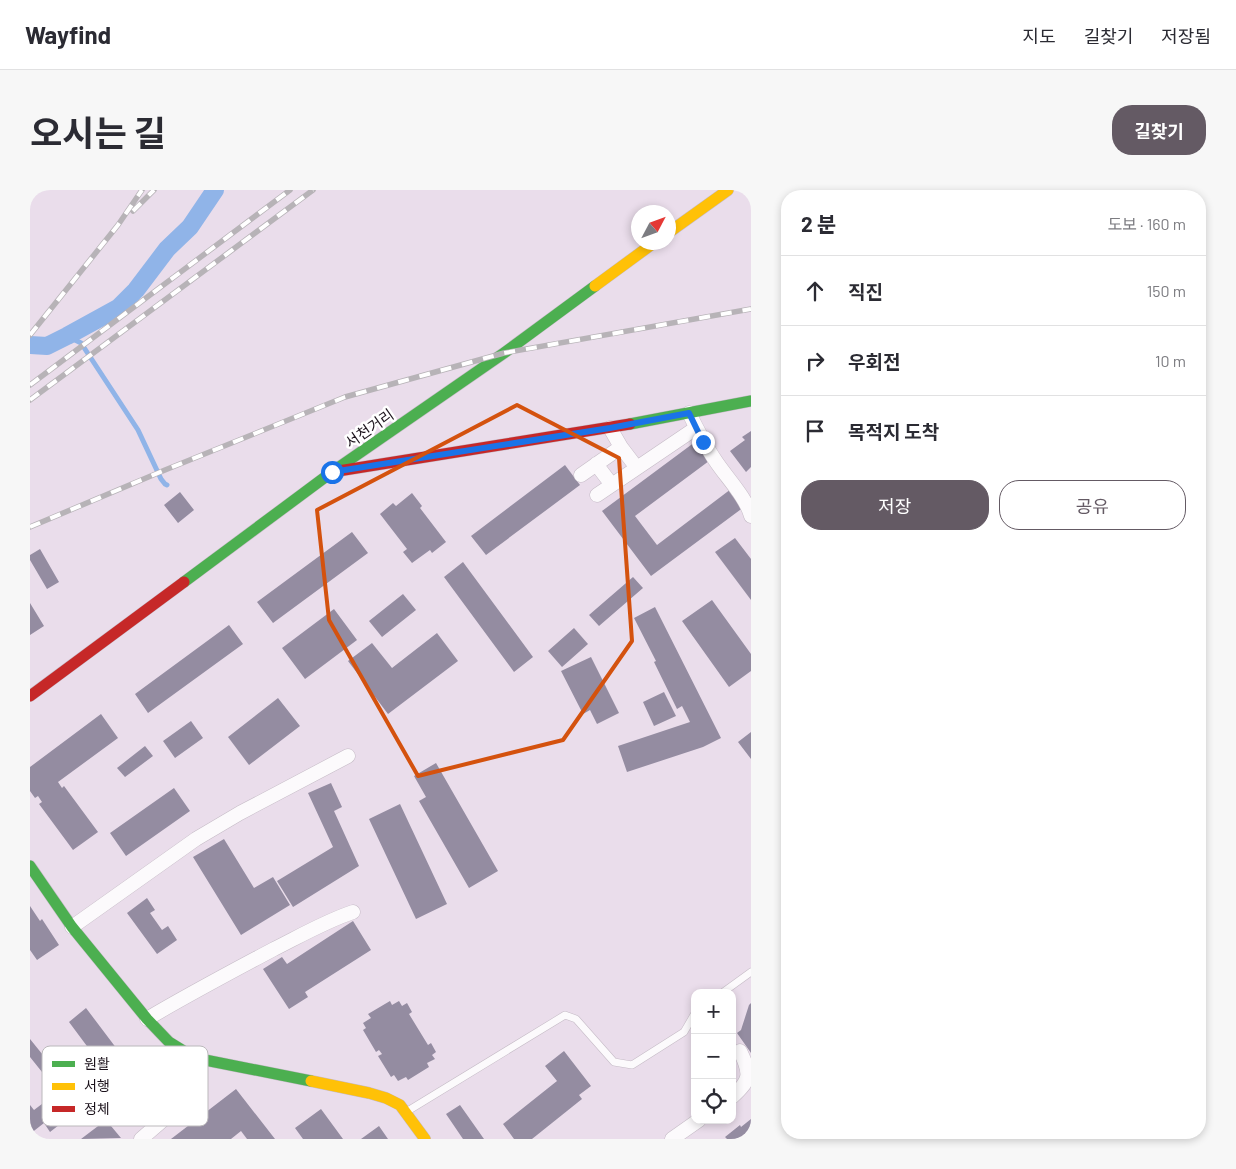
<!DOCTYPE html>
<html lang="ko">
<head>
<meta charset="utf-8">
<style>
	:root { --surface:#fff; --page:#f7f7f7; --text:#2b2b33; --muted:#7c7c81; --line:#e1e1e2; --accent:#645a64 }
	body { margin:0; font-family:Barlow,"Noto Sans KR",sans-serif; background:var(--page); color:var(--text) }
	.controls { position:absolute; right:15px; bottom:15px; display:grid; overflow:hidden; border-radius:10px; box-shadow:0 2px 8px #0003 }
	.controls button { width:45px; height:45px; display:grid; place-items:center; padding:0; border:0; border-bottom:1px solid var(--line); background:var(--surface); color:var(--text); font:25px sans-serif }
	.compass { position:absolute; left:601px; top:15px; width:45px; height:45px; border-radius:50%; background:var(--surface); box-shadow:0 2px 8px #0003; rotate:49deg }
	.stop { position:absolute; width:15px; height:15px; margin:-11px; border:4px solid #1a73e8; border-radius:50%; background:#fff }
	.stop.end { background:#1a73e8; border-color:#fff; box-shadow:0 1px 5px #0008 }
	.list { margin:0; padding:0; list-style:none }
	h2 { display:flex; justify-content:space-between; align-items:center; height:65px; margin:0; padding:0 20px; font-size:21px }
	h2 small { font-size:16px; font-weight:400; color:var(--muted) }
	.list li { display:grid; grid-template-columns:32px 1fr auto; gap:15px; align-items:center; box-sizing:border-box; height:70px; padding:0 20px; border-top:1px solid var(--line) }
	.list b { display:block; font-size:19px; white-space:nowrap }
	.list em { font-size:16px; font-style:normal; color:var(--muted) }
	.actions { display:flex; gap:10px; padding:15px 20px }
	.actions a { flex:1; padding:11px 0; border:1px solid var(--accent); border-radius:20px; text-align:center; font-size:18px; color:var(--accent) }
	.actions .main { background:var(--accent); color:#fff }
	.icon { flex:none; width:28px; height:28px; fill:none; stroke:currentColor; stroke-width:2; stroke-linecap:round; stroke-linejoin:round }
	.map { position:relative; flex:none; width:721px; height:949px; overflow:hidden; border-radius:20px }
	header { display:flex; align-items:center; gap:30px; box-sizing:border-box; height:70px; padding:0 25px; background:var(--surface); border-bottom:1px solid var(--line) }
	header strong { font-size:24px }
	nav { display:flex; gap:28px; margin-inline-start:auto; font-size:18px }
	.intro { display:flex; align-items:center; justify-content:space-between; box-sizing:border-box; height:120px; padding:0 30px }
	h1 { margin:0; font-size:35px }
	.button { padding:12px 22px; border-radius:20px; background:var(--accent); color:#fff; font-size:18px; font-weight:700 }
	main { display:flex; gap:30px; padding:0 30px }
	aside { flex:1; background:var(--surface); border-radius:20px; box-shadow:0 2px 8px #0003 }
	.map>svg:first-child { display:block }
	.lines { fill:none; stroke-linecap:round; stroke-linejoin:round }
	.stream { stroke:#90b4e8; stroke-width:5 }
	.canal { stroke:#90b4e8; stroke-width:18 }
	.building { fill:#948ca1 }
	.lane-casing { stroke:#c5bbc6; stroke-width:8 }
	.street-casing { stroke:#c5bbc6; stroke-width:15 }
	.fast-casing { stroke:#c5bbc6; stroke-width:12 }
	.slow-casing { stroke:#c5bbc6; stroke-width:12 }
	.jam-casing { stroke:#c5bbc6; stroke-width:12 }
	.lane { stroke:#fcfafc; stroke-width:7 }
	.street { stroke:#fcfafc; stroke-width:14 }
	.fast { stroke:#4caf50; stroke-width:11 }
	.slow { stroke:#ffc107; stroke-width:11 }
	.jam { stroke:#c62828; stroke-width:11 }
	.rail-casing { stroke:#b7b3b7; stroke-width:5.5 }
	.rail { stroke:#fff; stroke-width:4; stroke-dasharray:11; stroke-linecap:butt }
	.route { stroke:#1a73e8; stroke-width:6 }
	.marked { fill:none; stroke:#d4520e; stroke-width:4; stroke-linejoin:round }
	.labels { text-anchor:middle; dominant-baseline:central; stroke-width:5; stroke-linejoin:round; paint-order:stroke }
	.street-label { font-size:15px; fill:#1c131c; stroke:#fff }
	.key { fill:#fff; stroke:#bbb8bb; stroke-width:1 }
	.key-label { font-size:14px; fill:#1c131c }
</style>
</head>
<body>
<header>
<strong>Wayfind</strong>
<nav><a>지도</a><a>길찾기</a><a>저장됨</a></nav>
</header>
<div class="intro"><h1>오시는 길</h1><a class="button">길찾기</a></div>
<main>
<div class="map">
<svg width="721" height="949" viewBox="0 0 721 949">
	<rect width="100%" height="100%" fill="#eaddeb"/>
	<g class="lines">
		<!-- stream -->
		<path class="stream" d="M37,146L51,153L108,240L131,289L135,294L137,295"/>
		<!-- canal -->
		<path class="canal" d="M0,155L17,156L37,146L88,118L106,100L137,59L160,37L185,0"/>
	</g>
	<!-- building -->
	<path class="building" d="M721,241V277L716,282L700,261L715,250L712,247Z
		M665,252L679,271L605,326L627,355L701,299L714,317L621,386L572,321Z
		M535,275L550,295L456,365L441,346Z
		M150,302L164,320L148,333L134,315Z
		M382,303L392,316L390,318L416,352L402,363L400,360L382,373L373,362L377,359L350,324L363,313L366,316Z
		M322,342L338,363L243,433L227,412Z
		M705,348L721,369V410L685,362Z
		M10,359L29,392L17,399L0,370V365Z
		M433,372L503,467L484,482L414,387Z
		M603,387L613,398L569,436L559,425Z
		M373,404L386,420L352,447L339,431Z
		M682,410L721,464V481L699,497L652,431Z
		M0,413L14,436L0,445Z
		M625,417L691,548L673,557L597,582L588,556L660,532L652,516L647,519L624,472L626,471L604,428Z
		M304,419L327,450L275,489L252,458Z
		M199,435L213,454L118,523L105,504Z
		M544,438L558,454L532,477L518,461Z
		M407,443L428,471L358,524L318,471L342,453L362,478Z
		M561,467L589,523L567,534L560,520L553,524L531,481Z
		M634,502L646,526L624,536L613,512Z
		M248,508L270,536L219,575L198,547Z
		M71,524L88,548L28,592L32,598L34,596L68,642L43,660L9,614L12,612L8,606L5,608L0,601V577Z
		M161,531L173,548L145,568L133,551Z
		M721,542V569L708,552Z
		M115,556L123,566L95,587L87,578Z
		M406,573L468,681L439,698L389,611L396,607L384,586Z
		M301,593L312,617L304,621L329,676L263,717L247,691L303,657L278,603Z
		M144,598L160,621L96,666L80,643Z
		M370,614L417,714L386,729L339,629Z
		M194,649L224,698L243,687L260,715L211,745L163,667Z
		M117,708L125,720L120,723L132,740L138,736L147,750L127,764L97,723Z
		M0,716L10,731L12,729L29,755L7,770L0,760Z
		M323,731L341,760L275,802L278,807L259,819L233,779L252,767L257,774Z
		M360,811L362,815L369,811L372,816L377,813L382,822L379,824L398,855L401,853L406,862L402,865L405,869L397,873L399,877L378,890L376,887L368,891L364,885L361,887L348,866L352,864L349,860L346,862L333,840L336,838L333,833L341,828L338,824Z
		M721,813V863L707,843L711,840L719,815Z
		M56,818L127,912L109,926L39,832Z
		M0,849L21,875L12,882L0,867Z
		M534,861L561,896L549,905L552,909L502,949H484L473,934L527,891L515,876Z
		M49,886L65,907L20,942L14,933L0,944V915L4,920Z
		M206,899L245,949H217L211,941L201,949H141Z
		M430,915L454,949H433L416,924Z
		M291,919L313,949H273L265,938Z
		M721,929V949H697L695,947L710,935L711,937Z
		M76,930L91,948L51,949Z
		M349,936L358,949H331Z"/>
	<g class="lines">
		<!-- lane casing -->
		<g class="lane-casing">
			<path id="lane" d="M692,803L721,782
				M376,922L535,825L546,829L584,872L602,875L654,842L665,823"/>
		</g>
		<!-- street casing -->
		<g class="street-casing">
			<path id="street" d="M659,223C667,239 675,255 685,270C696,287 716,307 721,326
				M580,238L591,257L607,278
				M566,274L582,295
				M551,285L591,257
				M567,305L666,238
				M42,737L166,649L210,623L318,566
				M117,829C159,804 201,782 244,759C270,746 296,731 323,722
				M702,907C721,890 721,884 710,861
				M111,949L133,930L149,908L165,868
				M642,949L669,930"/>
		</g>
		<!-- fast casing -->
		<g class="fast-casing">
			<path id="fast" d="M600,234L721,211
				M154,392L302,282L474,163L565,96
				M0,676L42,737L117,829L139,852L165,868L281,891"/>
		</g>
		<!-- slow casing -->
		<g class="slow-casing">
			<path id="slow" d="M638,43L698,0
				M565,96L625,52
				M281,891L339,903L356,908L370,915L395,949"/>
		</g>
		<!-- jam casing -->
		<g class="jam-casing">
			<path id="jam" d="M302,282L600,234
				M0,506L154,392"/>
		</g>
		<!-- lane -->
		<use href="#lane" class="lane"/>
		<!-- street -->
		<use href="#street" class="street"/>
		<!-- fast -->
		<use href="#fast" class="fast"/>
		<!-- slow -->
		<use href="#slow" class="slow"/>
		<!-- jam -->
		<use href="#jam" class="jam"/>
		<!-- rail casing -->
		<g class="rail-casing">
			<path id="rail" d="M103,21L124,0
				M0,145L88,35L112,0
				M0,195L260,0
				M0,210L283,0
				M0,337L135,280L315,207L474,163L721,119"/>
		</g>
		<!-- rail -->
		<use href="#rail" class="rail"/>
	</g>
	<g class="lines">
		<!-- route -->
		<path class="route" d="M302,282L580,238L659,223L673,252"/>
	</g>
	<!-- marked area -->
	<path class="marked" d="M487,215L589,268L602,451L533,550L388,586L299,430L287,320Z"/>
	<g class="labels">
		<!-- street labels -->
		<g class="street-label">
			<text transform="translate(339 238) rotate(-35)">서천거리</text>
		</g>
	</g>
	<!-- legend -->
	<rect x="12" y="856" width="166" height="80" rx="8" class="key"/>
	<rect x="22" y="871" width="23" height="6" fill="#4caf50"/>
	<rect x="22" y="893" width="23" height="7" fill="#ffc107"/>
	<rect x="22" y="916" width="23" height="6" fill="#c62828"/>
	<g class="key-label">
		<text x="54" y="879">원활</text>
		<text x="54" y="901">서행</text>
		<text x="54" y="924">정체</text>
	</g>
</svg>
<div class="controls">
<button>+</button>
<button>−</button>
<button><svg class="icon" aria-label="locate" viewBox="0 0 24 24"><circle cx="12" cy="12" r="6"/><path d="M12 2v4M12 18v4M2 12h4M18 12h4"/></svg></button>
</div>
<svg class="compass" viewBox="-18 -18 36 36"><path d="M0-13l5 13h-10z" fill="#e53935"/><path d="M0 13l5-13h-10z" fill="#7c7c81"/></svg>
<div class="stop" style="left:302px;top:282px"></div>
<div class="stop end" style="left:673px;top:252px"></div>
</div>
<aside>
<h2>2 분<small>도보 · 160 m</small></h2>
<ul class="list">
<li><svg class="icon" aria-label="ahead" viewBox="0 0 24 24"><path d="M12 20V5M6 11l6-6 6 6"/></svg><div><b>직진</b></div><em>150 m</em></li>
<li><svg class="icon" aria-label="right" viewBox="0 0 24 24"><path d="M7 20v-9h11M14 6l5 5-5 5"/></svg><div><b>우회전</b></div><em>10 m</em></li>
<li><svg class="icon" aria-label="arrive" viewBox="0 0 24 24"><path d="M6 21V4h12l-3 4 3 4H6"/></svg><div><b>목적지 도착</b></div></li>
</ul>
<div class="actions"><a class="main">저장</a><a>공유</a></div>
</aside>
</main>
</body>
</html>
